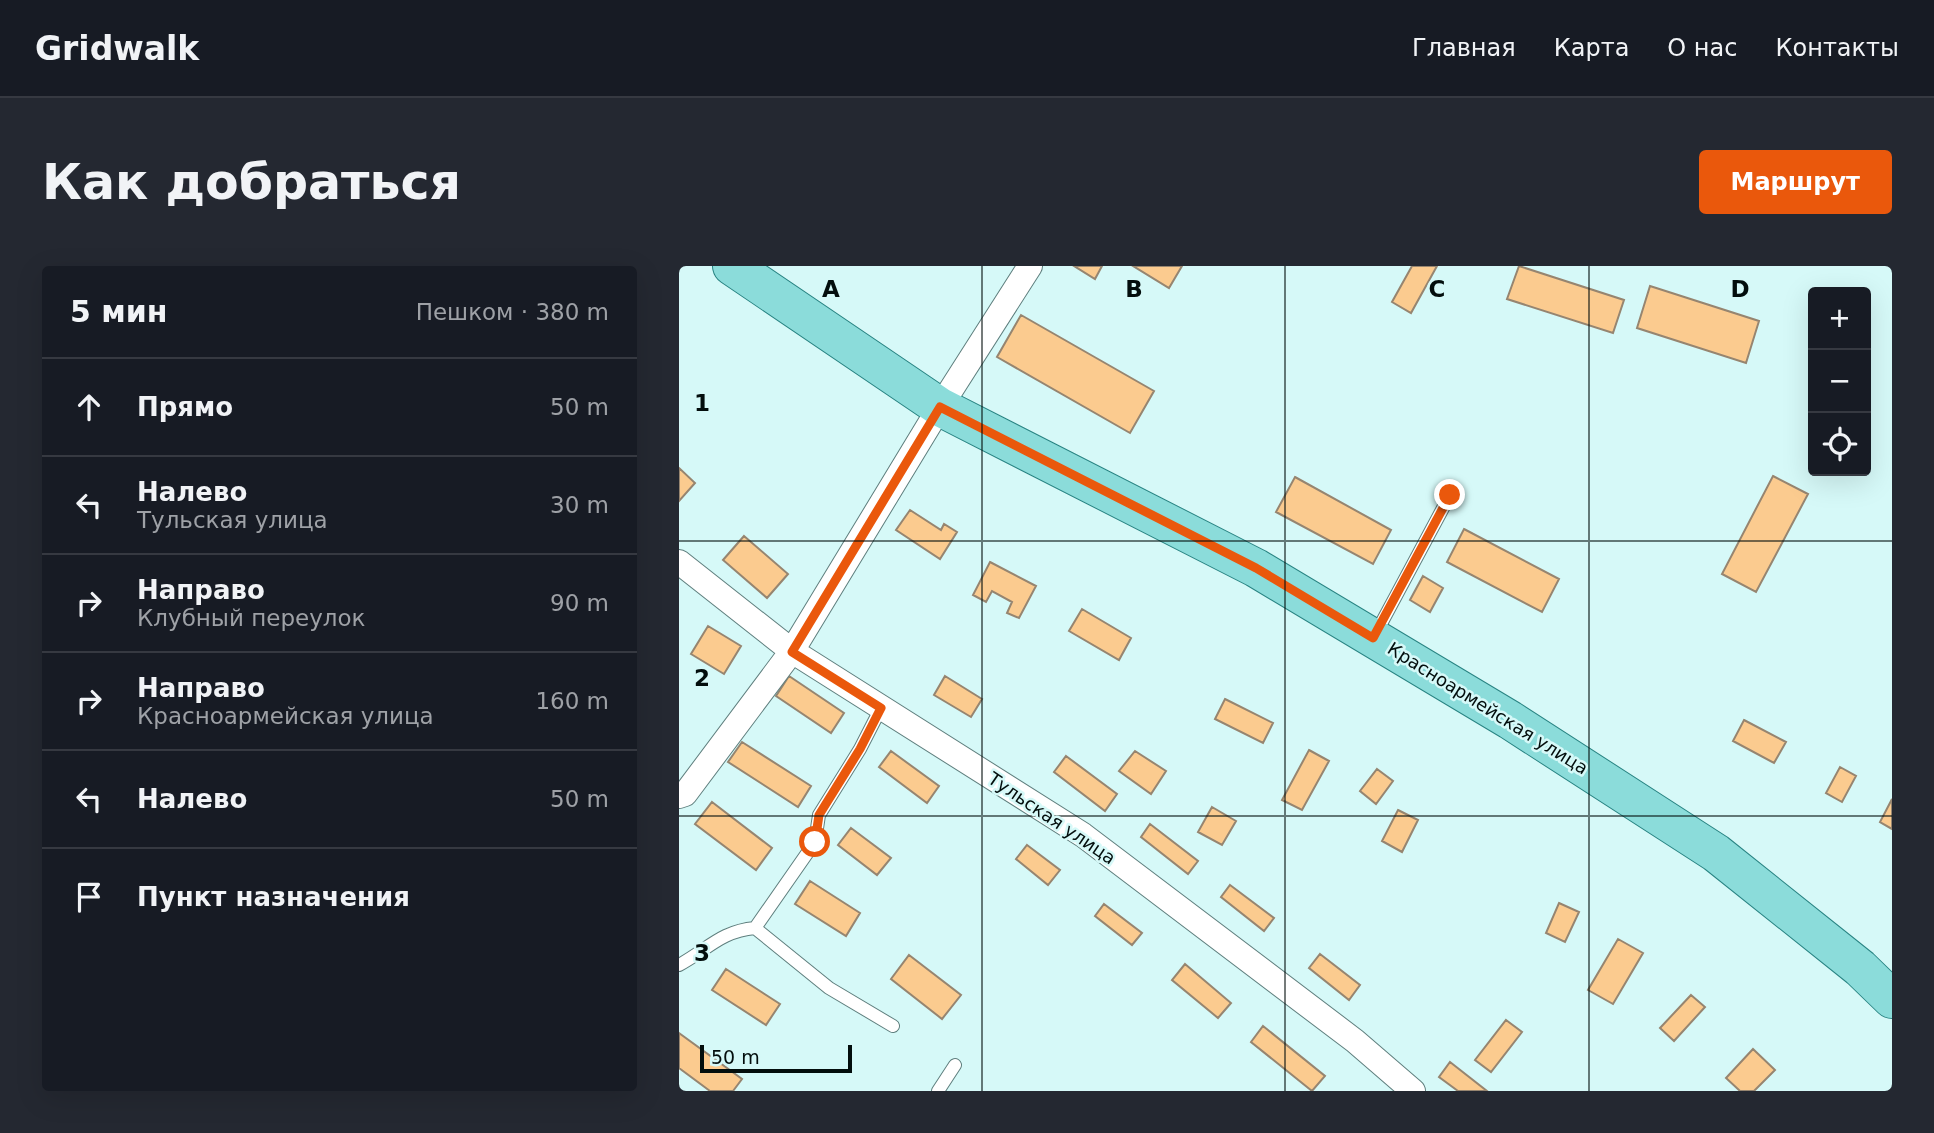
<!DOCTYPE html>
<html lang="ru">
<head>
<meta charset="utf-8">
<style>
	:root { --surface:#171b24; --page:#242831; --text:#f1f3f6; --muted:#9ea1a6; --line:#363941; --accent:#ea580c }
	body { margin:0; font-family:"DejaVu Sans",sans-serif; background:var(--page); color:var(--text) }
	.controls { position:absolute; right:21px; top:21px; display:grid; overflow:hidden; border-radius:7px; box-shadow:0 7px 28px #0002 }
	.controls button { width:63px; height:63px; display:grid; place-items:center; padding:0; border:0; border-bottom:2px solid var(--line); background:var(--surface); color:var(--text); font:35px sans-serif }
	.scale { position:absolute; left:21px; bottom:18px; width:152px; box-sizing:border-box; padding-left:7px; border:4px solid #030e0d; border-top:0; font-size:19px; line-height:24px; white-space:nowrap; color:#030e0d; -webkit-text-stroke:5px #d6f9f8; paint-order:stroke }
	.stop { position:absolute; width:21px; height:21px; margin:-16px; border:5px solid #ea580c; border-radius:50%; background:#fff }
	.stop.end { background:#ea580c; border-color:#fff; box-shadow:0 2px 7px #0008 }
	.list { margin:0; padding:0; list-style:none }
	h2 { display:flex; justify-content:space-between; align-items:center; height:91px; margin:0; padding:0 28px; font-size:30px }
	h2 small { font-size:23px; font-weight:400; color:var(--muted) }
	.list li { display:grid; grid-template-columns:46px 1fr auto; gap:21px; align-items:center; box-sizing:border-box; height:98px; padding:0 28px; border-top:2px solid var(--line) }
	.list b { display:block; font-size:26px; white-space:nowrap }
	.list p { margin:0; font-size:23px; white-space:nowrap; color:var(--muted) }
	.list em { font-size:23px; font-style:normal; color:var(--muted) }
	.icon { flex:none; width:38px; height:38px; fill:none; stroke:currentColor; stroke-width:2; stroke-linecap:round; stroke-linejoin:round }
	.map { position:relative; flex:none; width:1213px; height:825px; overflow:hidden; border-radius:7px }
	header { display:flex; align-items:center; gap:42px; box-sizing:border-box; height:98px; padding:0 35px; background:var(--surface); border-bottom:2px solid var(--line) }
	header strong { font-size:33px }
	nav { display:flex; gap:38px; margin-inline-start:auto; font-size:24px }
	.intro { display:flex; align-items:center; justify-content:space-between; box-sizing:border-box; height:168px; padding:0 42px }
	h1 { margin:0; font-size:49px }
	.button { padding:18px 32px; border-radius:7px; background:var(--accent); color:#fff; font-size:24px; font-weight:700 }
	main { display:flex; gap:42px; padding:0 42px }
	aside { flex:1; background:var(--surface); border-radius:7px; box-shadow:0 7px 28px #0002 }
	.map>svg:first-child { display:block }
	.building { fill:#fbcb8f; stroke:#968570; stroke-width:2 }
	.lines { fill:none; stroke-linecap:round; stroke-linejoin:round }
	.lane-casing { stroke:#5f7f7e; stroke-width:14 }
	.street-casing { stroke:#5f7f7e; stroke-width:26 }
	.primary-casing { stroke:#298483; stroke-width:40 }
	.lane { stroke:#fff; stroke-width:12 }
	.street { stroke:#fff; stroke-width:24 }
	.primary { stroke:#8bdcda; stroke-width:38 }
	.route { stroke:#ea580c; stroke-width:9 }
	.grid { fill:none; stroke:#030e0d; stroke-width:2; stroke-opacity:0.55 }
	.labels { text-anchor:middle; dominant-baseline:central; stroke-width:5; stroke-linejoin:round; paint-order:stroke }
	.street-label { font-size:18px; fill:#030e0d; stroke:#d6f9f8 }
	.grid-label { font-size:23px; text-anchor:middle; font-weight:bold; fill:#030e0d; stroke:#d6f9f8; stroke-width:5; stroke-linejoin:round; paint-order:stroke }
</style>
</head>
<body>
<header>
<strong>Gridwalk</strong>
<nav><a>Главная</a><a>Карта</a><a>О нас</a><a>Контакты</a></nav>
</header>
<div class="intro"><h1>Как добраться</h1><a class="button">Маршрут</a></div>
<main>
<aside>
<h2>5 мин<small>Пешком · 380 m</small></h2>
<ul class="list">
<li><svg class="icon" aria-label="ahead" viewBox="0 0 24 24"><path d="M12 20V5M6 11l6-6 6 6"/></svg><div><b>Прямо</b></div><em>50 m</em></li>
<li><svg class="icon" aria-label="left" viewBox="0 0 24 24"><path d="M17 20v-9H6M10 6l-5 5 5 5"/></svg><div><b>Налево</b><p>Тульская улица</p></div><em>30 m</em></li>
<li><svg class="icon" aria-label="right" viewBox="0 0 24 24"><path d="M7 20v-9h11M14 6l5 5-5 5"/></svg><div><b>Направо</b><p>Клубный переулок</p></div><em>90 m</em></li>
<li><svg class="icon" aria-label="right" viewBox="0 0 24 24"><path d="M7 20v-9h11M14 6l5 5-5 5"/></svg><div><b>Направо</b><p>Красноармейская улица</p></div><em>160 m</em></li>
<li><svg class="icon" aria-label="left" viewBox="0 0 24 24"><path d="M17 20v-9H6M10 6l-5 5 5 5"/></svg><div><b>Налево</b></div><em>50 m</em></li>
<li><svg class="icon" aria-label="arrive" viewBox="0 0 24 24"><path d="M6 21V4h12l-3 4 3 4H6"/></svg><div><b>Пункт назначения</b></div></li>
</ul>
</aside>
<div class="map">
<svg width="1213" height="825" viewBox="0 0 1213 825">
	<rect width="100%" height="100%" fill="#d6f9f8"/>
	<!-- building -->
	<path class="building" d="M395,0H423L416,13Z
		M454,0H503L490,22Z
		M733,0H758L732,47L713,36Z
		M840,0L945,34L934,67L828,33Z
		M971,20L1080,55L1067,97L958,62Z
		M342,49L475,125L451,167L318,91Z
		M0,202L16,217L0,235Z
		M1094,210L1129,228L1077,326L1043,308Z
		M616,211L712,264L694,298L597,246Z
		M231,244L262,264L265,258L278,266L261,293L217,264Z
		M785,263L880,313L863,346L768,296Z
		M65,270L109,308L88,332L44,294Z
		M311,296L357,320L340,352L328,347L333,336L313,325L307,336L294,329Z
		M744,310L764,322L751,346L731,334Z
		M403,343L452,372L440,394L390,365Z
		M29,360L62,380L45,408L12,388Z
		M110,410L165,447L152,467L97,430Z
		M266,410L303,433L292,451L255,429Z
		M546,433L594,457L584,477L536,453Z
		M1065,454L1107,476L1095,497L1054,475Z
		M63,476L132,520L119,541L49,496Z
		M630,484L650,495L623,544L603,534Z
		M212,485L260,520L248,537L200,501Z
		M456,485L487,505L472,528L440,505Z
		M387,490L438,528L426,545L375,506Z
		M1161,501L1177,510L1163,536L1147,527Z
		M698,503L714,515L697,538L681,525Z
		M1213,533V563L1201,556Z
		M33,536L93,582L77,604L16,558Z
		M533,541L557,555L543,579L519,566Z
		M719,544L739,554L723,586L703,575Z
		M471,558L519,595L509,608L462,571Z
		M172,562L212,592L198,609L159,579Z
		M348,579L381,604L369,619L337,593Z
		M131,615L181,647L167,670L116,638Z
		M551,619L595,652L585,665L542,631Z
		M880,637L900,646L886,676L867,667Z
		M425,638L463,667L453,679L416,650Z
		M939,673L964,687L934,738L909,724Z
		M641,688L681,719L670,734L630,702Z
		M230,689L282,729L263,753L212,713Z
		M506,698L552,737L539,752L493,714Z
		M47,703L101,738L87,759L33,724Z
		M1012,729L1026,741L995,775L981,762Z
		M827,754L843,766L812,806L796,794Z
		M584,760L646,810L633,825L572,776Z
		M0,767L63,813L54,825H31L0,802Z
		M1074,783L1096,804L1075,825H1061L1047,812Z
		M771,796L808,825H779L760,811Z"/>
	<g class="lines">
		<!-- lane casing -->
		<g class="lane-casing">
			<path id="lane" d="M696,369L771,229
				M76,662L150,722L214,760
				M0,699C28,684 42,665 76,662L136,576L140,549L181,483L202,442
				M259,825L276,799"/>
		</g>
		<!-- street casing -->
		<g class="street-casing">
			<path id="street" d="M0,296L113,385L404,569L676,775L734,825
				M0,530L6,528L113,385L261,141L351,0"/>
		</g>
		<!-- primary casing -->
		<g class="primary-casing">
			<path id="primary" d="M53,0L261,141L577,302L831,454L1037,587L1181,702L1213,733"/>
		</g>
		<!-- lane -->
		<use href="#lane" class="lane"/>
		<!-- street -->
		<use href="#street" class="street"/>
		<!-- primary -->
		<use href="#primary" class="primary"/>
	</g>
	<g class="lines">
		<!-- route -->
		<path class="route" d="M136,576L140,549L181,483L202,442L113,386L261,141L577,302L694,372L771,229"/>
	</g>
	<!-- grid -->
	<path class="grid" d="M303,0V825M606,0V825M910,0V825M0,275H1213M0,550H1213"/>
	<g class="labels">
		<!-- street labels -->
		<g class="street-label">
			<text transform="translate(809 442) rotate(32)">Красноармейская улица</text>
			<text transform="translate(373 552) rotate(34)">Тульская улица</text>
		</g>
	</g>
	<g class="grid-label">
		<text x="152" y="31">A</text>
		<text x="455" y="31">B</text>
		<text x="758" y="31">C</text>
		<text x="1061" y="31">D</text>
		<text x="23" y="145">1</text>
		<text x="23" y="420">2</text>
		<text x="23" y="695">3</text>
	</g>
</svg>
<div class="controls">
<button>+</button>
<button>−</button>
<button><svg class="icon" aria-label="locate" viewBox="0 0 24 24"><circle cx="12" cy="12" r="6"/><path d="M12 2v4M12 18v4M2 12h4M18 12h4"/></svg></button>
</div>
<div class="scale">50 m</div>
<div class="stop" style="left:136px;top:576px"></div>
<div class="stop end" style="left:771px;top:229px"></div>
</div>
</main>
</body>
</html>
